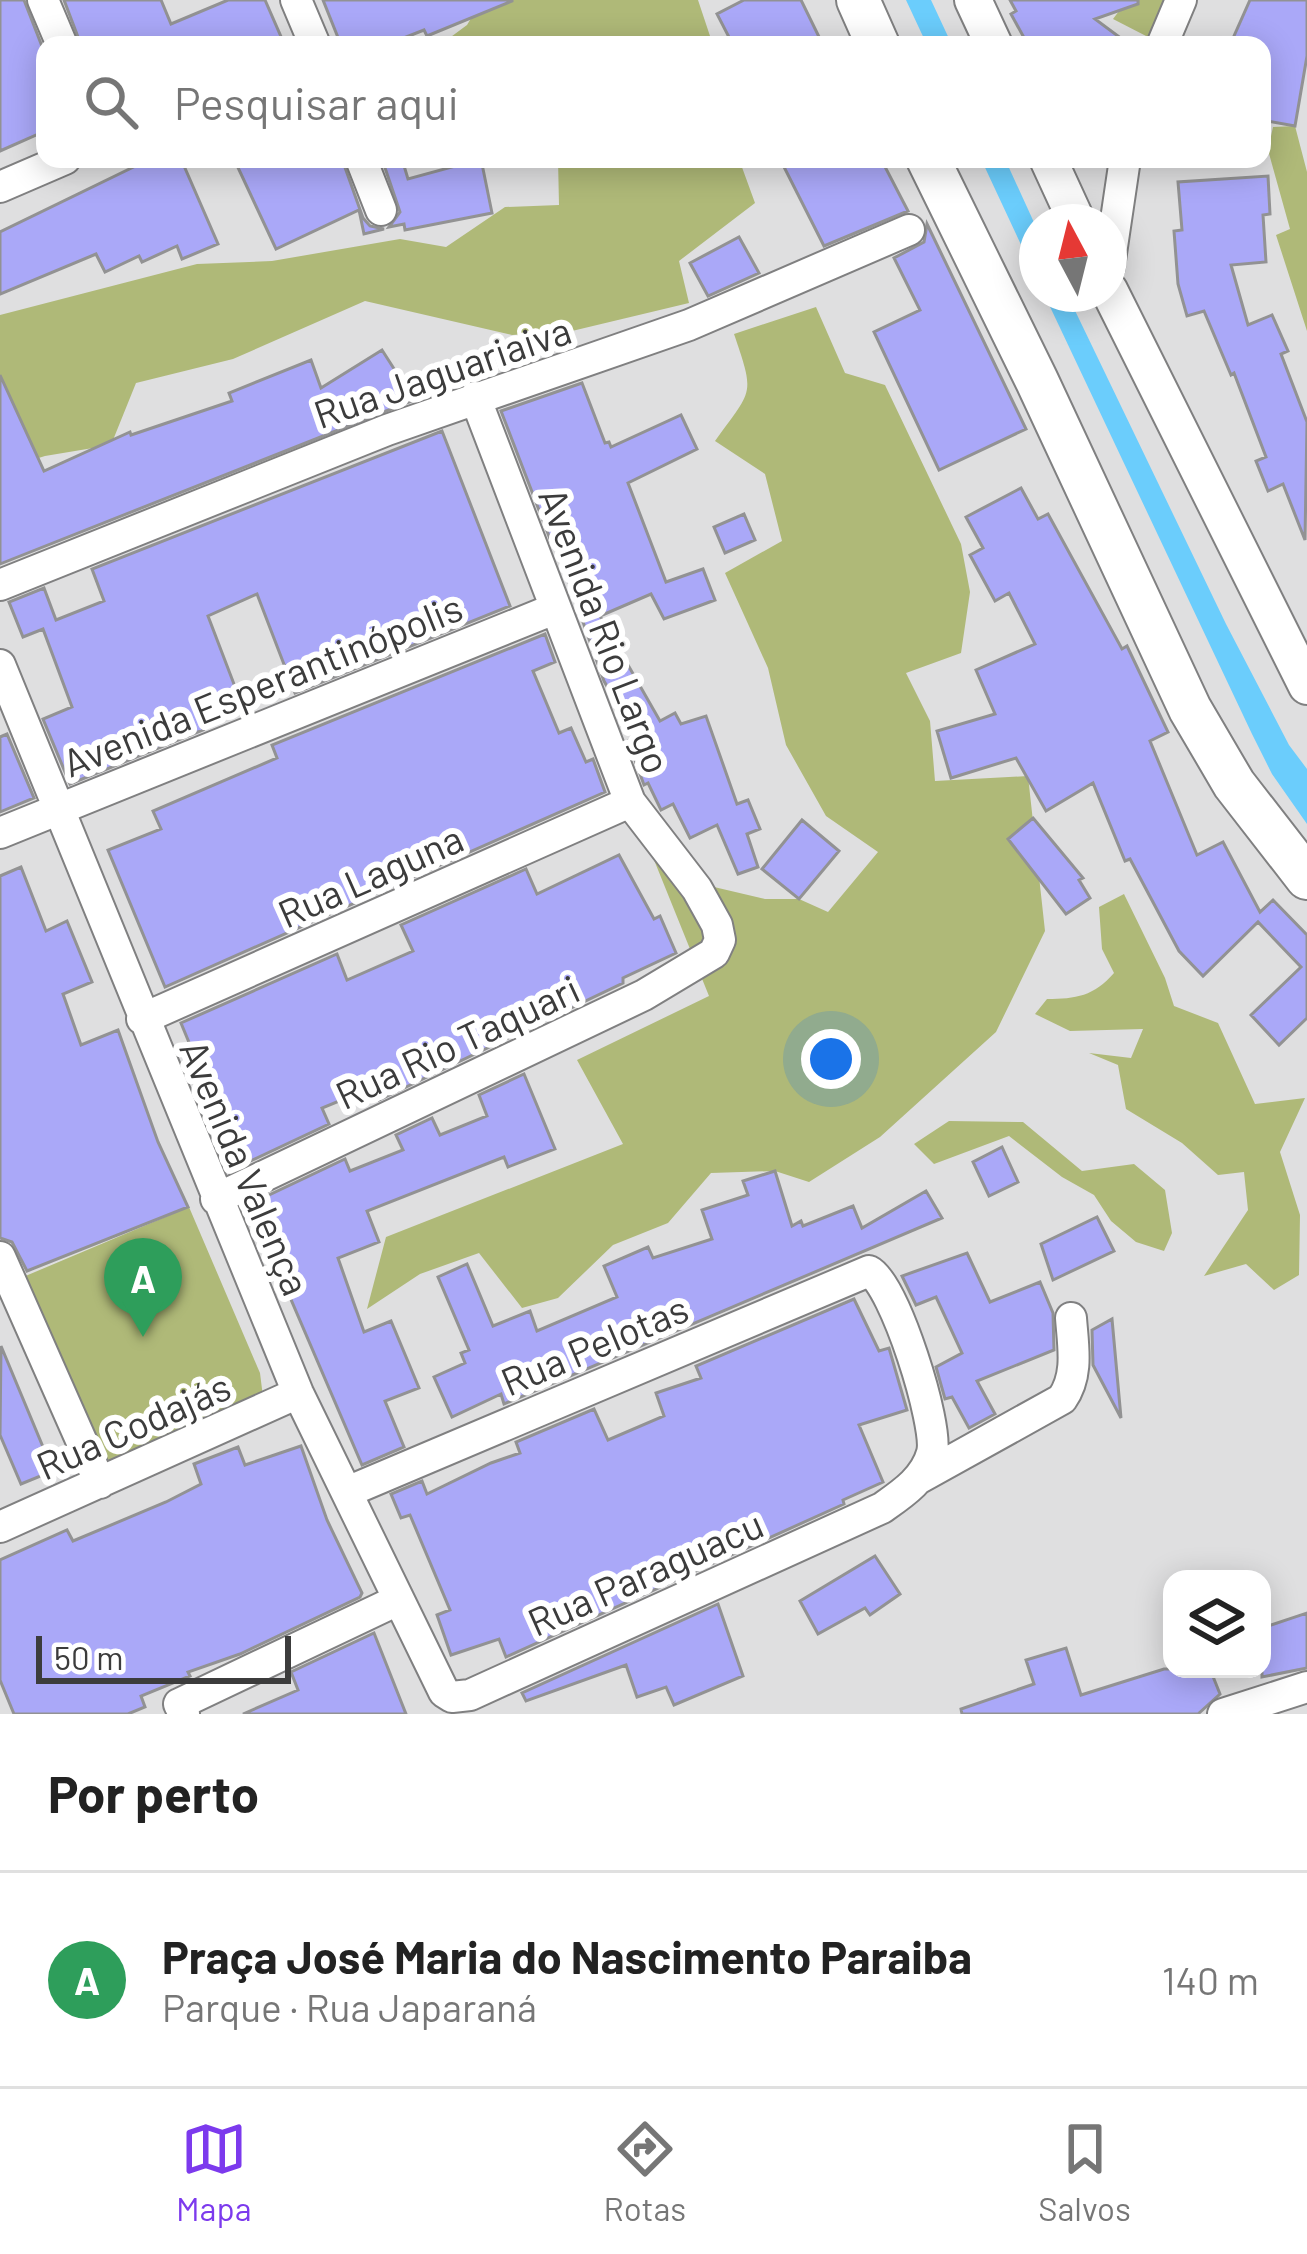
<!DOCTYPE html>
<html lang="pt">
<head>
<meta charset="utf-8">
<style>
	:root { --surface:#fff; --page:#f6f6f6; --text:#222; --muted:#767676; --line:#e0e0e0; --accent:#7c3aed }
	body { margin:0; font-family:Barlow,sans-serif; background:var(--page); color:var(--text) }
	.controls { position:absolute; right:36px; bottom:36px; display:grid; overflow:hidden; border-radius:24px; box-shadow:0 6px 30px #0003 }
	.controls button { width:108px; height:108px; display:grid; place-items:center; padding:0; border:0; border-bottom:3px solid var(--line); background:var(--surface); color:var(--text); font:60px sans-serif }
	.compass { position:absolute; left:1019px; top:204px; width:108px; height:108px; border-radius:50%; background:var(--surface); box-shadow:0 6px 30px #0003; rotate:353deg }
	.scale { position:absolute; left:36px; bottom:30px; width:255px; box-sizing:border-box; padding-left:12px; border:6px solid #3c3c3c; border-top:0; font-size:33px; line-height:42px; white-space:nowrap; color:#3c3c3c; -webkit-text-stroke:9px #fff; paint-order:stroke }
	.you { position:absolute; left:831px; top:1059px; width:42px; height:42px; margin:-30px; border:9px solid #fff; border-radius:50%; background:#1a73e8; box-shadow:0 0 0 18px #1a73e833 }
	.badge { display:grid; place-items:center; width:78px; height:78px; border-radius:50%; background:var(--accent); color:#fff; font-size:39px; font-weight:700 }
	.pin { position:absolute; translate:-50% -99px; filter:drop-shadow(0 3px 6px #0008) }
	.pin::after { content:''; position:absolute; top:63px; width:42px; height:36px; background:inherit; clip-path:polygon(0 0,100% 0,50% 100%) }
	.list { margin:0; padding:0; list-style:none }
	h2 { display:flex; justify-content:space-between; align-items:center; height:156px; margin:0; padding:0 48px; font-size:51px }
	h2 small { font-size:39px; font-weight:400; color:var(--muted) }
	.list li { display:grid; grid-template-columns:78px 1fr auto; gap:36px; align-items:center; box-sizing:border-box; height:216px; padding:0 48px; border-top:3px solid var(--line) }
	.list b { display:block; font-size:45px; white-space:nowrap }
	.list p { margin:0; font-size:39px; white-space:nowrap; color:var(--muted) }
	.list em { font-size:39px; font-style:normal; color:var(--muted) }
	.icon { flex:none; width:66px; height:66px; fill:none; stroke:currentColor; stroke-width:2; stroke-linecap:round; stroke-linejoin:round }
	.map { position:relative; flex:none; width:1307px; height:1714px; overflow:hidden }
	.search { position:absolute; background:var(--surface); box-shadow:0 6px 30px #0003; left:36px; right:36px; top:36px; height:132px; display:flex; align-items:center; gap:30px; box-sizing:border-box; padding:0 42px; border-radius:24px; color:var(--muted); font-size:45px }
	.sheet { height:372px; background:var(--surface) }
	nav { display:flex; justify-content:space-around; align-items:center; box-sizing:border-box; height:168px; border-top:3px solid var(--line); background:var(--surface); font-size:33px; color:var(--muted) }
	nav a { display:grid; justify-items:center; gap:6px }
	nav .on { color:var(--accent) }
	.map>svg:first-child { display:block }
	.green { fill:#afb978 }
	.water { fill:#6bcdfc }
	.building { fill:#aaa8f8; stroke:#929293; stroke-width:3 }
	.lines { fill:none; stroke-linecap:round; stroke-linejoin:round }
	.minor-casing { stroke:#808081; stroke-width:34 }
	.tertiary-casing { stroke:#808081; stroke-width:40 }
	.secondary-casing { stroke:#808081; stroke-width:46 }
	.minor { stroke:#fff; stroke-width:30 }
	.tertiary { stroke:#fff; stroke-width:36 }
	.secondary { stroke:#fff; stroke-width:42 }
	.labels { text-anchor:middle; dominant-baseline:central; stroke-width:12; stroke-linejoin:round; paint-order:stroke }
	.street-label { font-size:39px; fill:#3c3c3c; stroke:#fff }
</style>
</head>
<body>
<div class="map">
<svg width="1307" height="1714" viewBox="0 0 1307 1714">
	<rect width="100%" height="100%" fill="#dfdfe0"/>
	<!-- green -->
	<path class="green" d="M482,0H698L713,45H440L467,25Z
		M1116,0H1176L1169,23L1148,37L1113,19L1119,11Z
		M1295,126L1307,172V331L1276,235L1290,229L1268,150L1273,127Z
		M558,159H739L755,203L679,261L689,303L572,331L512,335L365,301L233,359L136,383L111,445L45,456L0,470V315L197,264L272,261L400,239L446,247L505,207L559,205Z
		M816,307L845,373L885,385L961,544L970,592L961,653L906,673L930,721L935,781L1028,776L1045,931L996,1032L880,1137L809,1182L775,1171L711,1173L668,1223L613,1245L558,1298L522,1308L479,1253L420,1274L367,1309L386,1237L623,1144L577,1060L709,996L629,798L680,879L765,899H799L828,912L878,852L826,816L786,745L768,668L725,573L782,541L765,474L715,441C753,388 755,396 734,334Z
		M1124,894L1165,978L1174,1006L1218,1023L1255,1104L1305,1098L1280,1152L1300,1215L1299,1275L1274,1290L1246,1264L1204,1276L1248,1210L1244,1172L1218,1175L1182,1143L1126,1109L1118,1065L1089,1053L1131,1058L1143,1029L1070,1031L1035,1014L1047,999C1076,999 1094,996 1114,973L1102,949L1099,907Z
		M949,1121L1023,1122L1082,1171L1134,1164L1165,1190L1172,1233L1164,1251L1136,1242L1111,1221L1094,1195L1062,1177L1009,1136L934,1164L914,1144Z
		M189,1207L260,1373L263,1397L102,1476L16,1280Z"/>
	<!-- water -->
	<path class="water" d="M906,0H931L952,45H927Z
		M981,159H1005L1037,229V279Z
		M1044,294H1067L1226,624L1289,745L1307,769V824L1272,774L1252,734Z"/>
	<!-- building -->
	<path class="building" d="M0,0H24L45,54V131L0,151Z
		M64,0H161L171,24L228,0H265L282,39L266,45H81Z
		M323,0H512V1L427,36L424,30L386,45H341Z
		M744,0H801L823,45H733L717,14Z
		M1010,0H1138V4L1095,19L1130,45H1028L1011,14L1016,11Z
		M1250,0H1307V56L1295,126L1262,120V45H1230Z
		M150,159H181L218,244L182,259L177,246L142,262L139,256L105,272L96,254L0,294V232Z
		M234,159H342L363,218L370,226L384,229L364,234L359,210L276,249Z
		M382,159H402L408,179L481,159L492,213L405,230L404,224L389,227L400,212Z
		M780,159H881L908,211L824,246Z
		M1268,176L1270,214L1263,215L1266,262L1231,265L1248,325L1272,315L1288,351L1281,354L1307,422L1305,540L1283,484L1268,491L1256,461L1266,457L1234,373L1231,375L1204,311L1187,316L1178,284L1174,231L1182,230L1178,182Z
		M927,224L1026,429L939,470L874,332L920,310L894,258L924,242Z
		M739,237L759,273L708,296L690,263Z
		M382,350L414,400L0,564V375L44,471L130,432L131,435L232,401L229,393L311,360L321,388Z
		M582,383L605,443L609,442L611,447L681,415L697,449L628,483L666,582L703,569L715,600L664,619L651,594L600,616L660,721L675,713L681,724L706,716L737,804L748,800L760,829L747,834L758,867L738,874L717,825L690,838L673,804L661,810L648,783L644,785L628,741L636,737L604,681L555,543L552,544L501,411Z
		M442,431L510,606L295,693L257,594L208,616L242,705L199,721L203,730L70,784L43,719L72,707L43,629L23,637L9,602L44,588L56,620L104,601L92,569Z
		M1021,488L1038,519L1048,514L1122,649L1127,646L1168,732L1150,741L1197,855L1223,842L1260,912L1273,900L1307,935V1018L1279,1045L1251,1015L1301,967L1258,922L1203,976L1179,951L1130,859L1125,861L1093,783L1046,811L1016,758L951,778L937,731L995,714L976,670L1035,644L1009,593L995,601L970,555L983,548L966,517Z
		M744,514L755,540L725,553L714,527Z
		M545,634L555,662L533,671L559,733L571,728L586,762L593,759L605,792L165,987L108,850L161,829L153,811L277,758L272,745Z
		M7,734L34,798L0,812V737Z
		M1033,818L1083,878L1079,880L1090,898L1066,914L1008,839Z
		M802,820L839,851L799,899L762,869Z
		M619,855L654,919L660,916L676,953L623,978V983L379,1100L373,1087L322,1108L329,1124L240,1166L181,1023L337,954L347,980L413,951L401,925L526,869L537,894Z
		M21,867L46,931L67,921L92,982L63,994L81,1045L118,1030L158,1142L188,1207L27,1271L12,1242L0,1238V876Z
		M524,1074L555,1149L508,1167L504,1157L367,1211L379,1242L338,1258L364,1332L391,1321L419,1388L385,1401L404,1447L362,1465L250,1204L345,1159L350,1171L403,1150L396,1135L432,1118L440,1135L487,1116L479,1095Z
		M1002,1147L1018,1182L989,1196L973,1162Z
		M775,1171L792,1226L801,1221L803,1226L853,1206L862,1228L926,1191L942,1218L504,1404L501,1394L452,1417L434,1377L465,1363L461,1353L469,1350L438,1277L467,1264L493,1326L530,1311L537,1331L617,1297L604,1266L648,1247L653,1258L712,1239L702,1210L748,1195L743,1181Z
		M1097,1217L1114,1251L1053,1280L1041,1244Z
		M967,1253L990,1302L1040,1282L1053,1313L1054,1350L977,1381L995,1414L969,1428L952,1397L945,1399L936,1367L962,1353L936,1297L916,1305L902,1276Z
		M854,1299L879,1351L889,1348L907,1410L859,1425L883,1482L843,1500L844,1504L506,1657L499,1639L451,1655L437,1615L450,1610L410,1515L401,1518L391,1494L422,1481L427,1494L491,1463L520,1453L516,1442L594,1409L608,1440L664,1416L656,1393L701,1378L696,1366Z
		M1112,1319L1121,1418L1093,1365L1092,1330Z
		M1,1346L53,1471L21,1484L0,1435Z
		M301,1446L327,1520L362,1593L360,1597L240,1654L188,1672L190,1676L141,1696L145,1707L128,1714H14L0,1680V1560L67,1530L73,1541L166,1502L201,1484L194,1464L238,1447L245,1465Z
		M875,1556L900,1594L870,1615L865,1608L818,1634L800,1601Z
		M718,1604L743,1676L674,1705L666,1687L637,1697L626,1665L526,1701L522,1693Z
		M1307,1613V1668L1262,1677V1628Z
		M374,1633L406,1714H243L298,1690L291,1672Z
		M1066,1648L1081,1695L1164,1669H1210L1220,1694L1198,1714H962L961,1709L1034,1684L1026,1660Z"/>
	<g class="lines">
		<!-- minor casing -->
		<g class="minor-casing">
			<path id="minor" d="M43,0L62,45
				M296,0L315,45
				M1162,45L1181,0
				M361,159L381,210
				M0,187L65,159
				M1109,267L1125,159
				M0,585L387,430L689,325L909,230
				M0,665L298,1393L444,1692L452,1697L470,1695L882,1508C902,1494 925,1479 932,1453C939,1425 894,1283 869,1271L347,1492
				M0,833L554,609
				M142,1019L630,802
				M216,1199L644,995L714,953L720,940L717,925L697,889L630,802L475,397
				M0,1257L100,1483
				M918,1479L1062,1399C1079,1375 1073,1346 1071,1318
				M0,1527L298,1393
				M184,1714L179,1704L398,1600
				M1223,1714L1307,1687"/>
		</g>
		<!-- tertiary casing -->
		<g class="tertiary-casing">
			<path id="tertiary" d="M973,0L994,45
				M1048,159L1077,222
				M1109,290L1307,686"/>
		</g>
		<!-- secondary casing -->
		<g class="secondary-casing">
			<path id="secondary" d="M858,0L878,45
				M928,159L1037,381L1190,709L1234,784L1307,878"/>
		</g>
		<!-- minor -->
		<use href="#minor" class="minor"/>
		<!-- tertiary -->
		<use href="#tertiary" class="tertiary"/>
		<!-- secondary -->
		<use href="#secondary" class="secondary"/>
	</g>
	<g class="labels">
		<!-- street labels -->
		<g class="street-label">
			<text transform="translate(442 371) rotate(-19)">Rua Jaguariaiva</text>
			<text transform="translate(606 630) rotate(69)">Avenida Rio Largo</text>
			<text transform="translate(262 684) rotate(-22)">Avenida Esperantinópolis</text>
			<text transform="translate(370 875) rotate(-24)">Rua Laguna</text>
			<text transform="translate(457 1041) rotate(-25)">Rua Rio Taquari</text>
			<text transform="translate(246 1167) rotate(67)">Avenida Valença</text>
			<text transform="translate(594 1344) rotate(-23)">Rua Pelotas</text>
			<text transform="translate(133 1425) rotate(-24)">Rua Codajás</text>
			<text transform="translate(645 1572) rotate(-24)">Rua Paraguacu</text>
		</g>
	</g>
</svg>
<div class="controls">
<button><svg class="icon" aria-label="layers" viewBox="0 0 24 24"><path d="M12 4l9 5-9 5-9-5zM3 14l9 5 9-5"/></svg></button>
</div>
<svg class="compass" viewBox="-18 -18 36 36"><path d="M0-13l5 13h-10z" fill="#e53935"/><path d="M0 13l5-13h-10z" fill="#767676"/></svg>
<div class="scale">50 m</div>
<div class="you"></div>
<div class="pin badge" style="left:143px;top:1337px;background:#2e9e5b">A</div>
<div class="search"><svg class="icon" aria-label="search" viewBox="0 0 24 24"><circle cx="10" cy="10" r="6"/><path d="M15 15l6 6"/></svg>Pesquisar aqui</div>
</div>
<section class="sheet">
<h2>Por perto<small></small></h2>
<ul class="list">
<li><span class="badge" style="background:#2e9e5b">A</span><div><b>Praça José Maria do Nascimento Paraiba</b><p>Parque · Rua Japaraná</p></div><em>140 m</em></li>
</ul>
</section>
<nav>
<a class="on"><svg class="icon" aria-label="map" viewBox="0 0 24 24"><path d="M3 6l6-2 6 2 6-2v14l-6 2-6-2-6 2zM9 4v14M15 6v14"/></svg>Mapa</a>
<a><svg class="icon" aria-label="directions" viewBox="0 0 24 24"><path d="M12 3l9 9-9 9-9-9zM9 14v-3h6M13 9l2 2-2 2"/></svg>Rotas</a>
<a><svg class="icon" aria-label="saved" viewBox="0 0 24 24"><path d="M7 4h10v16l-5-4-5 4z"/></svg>Salvos</a>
</nav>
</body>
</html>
